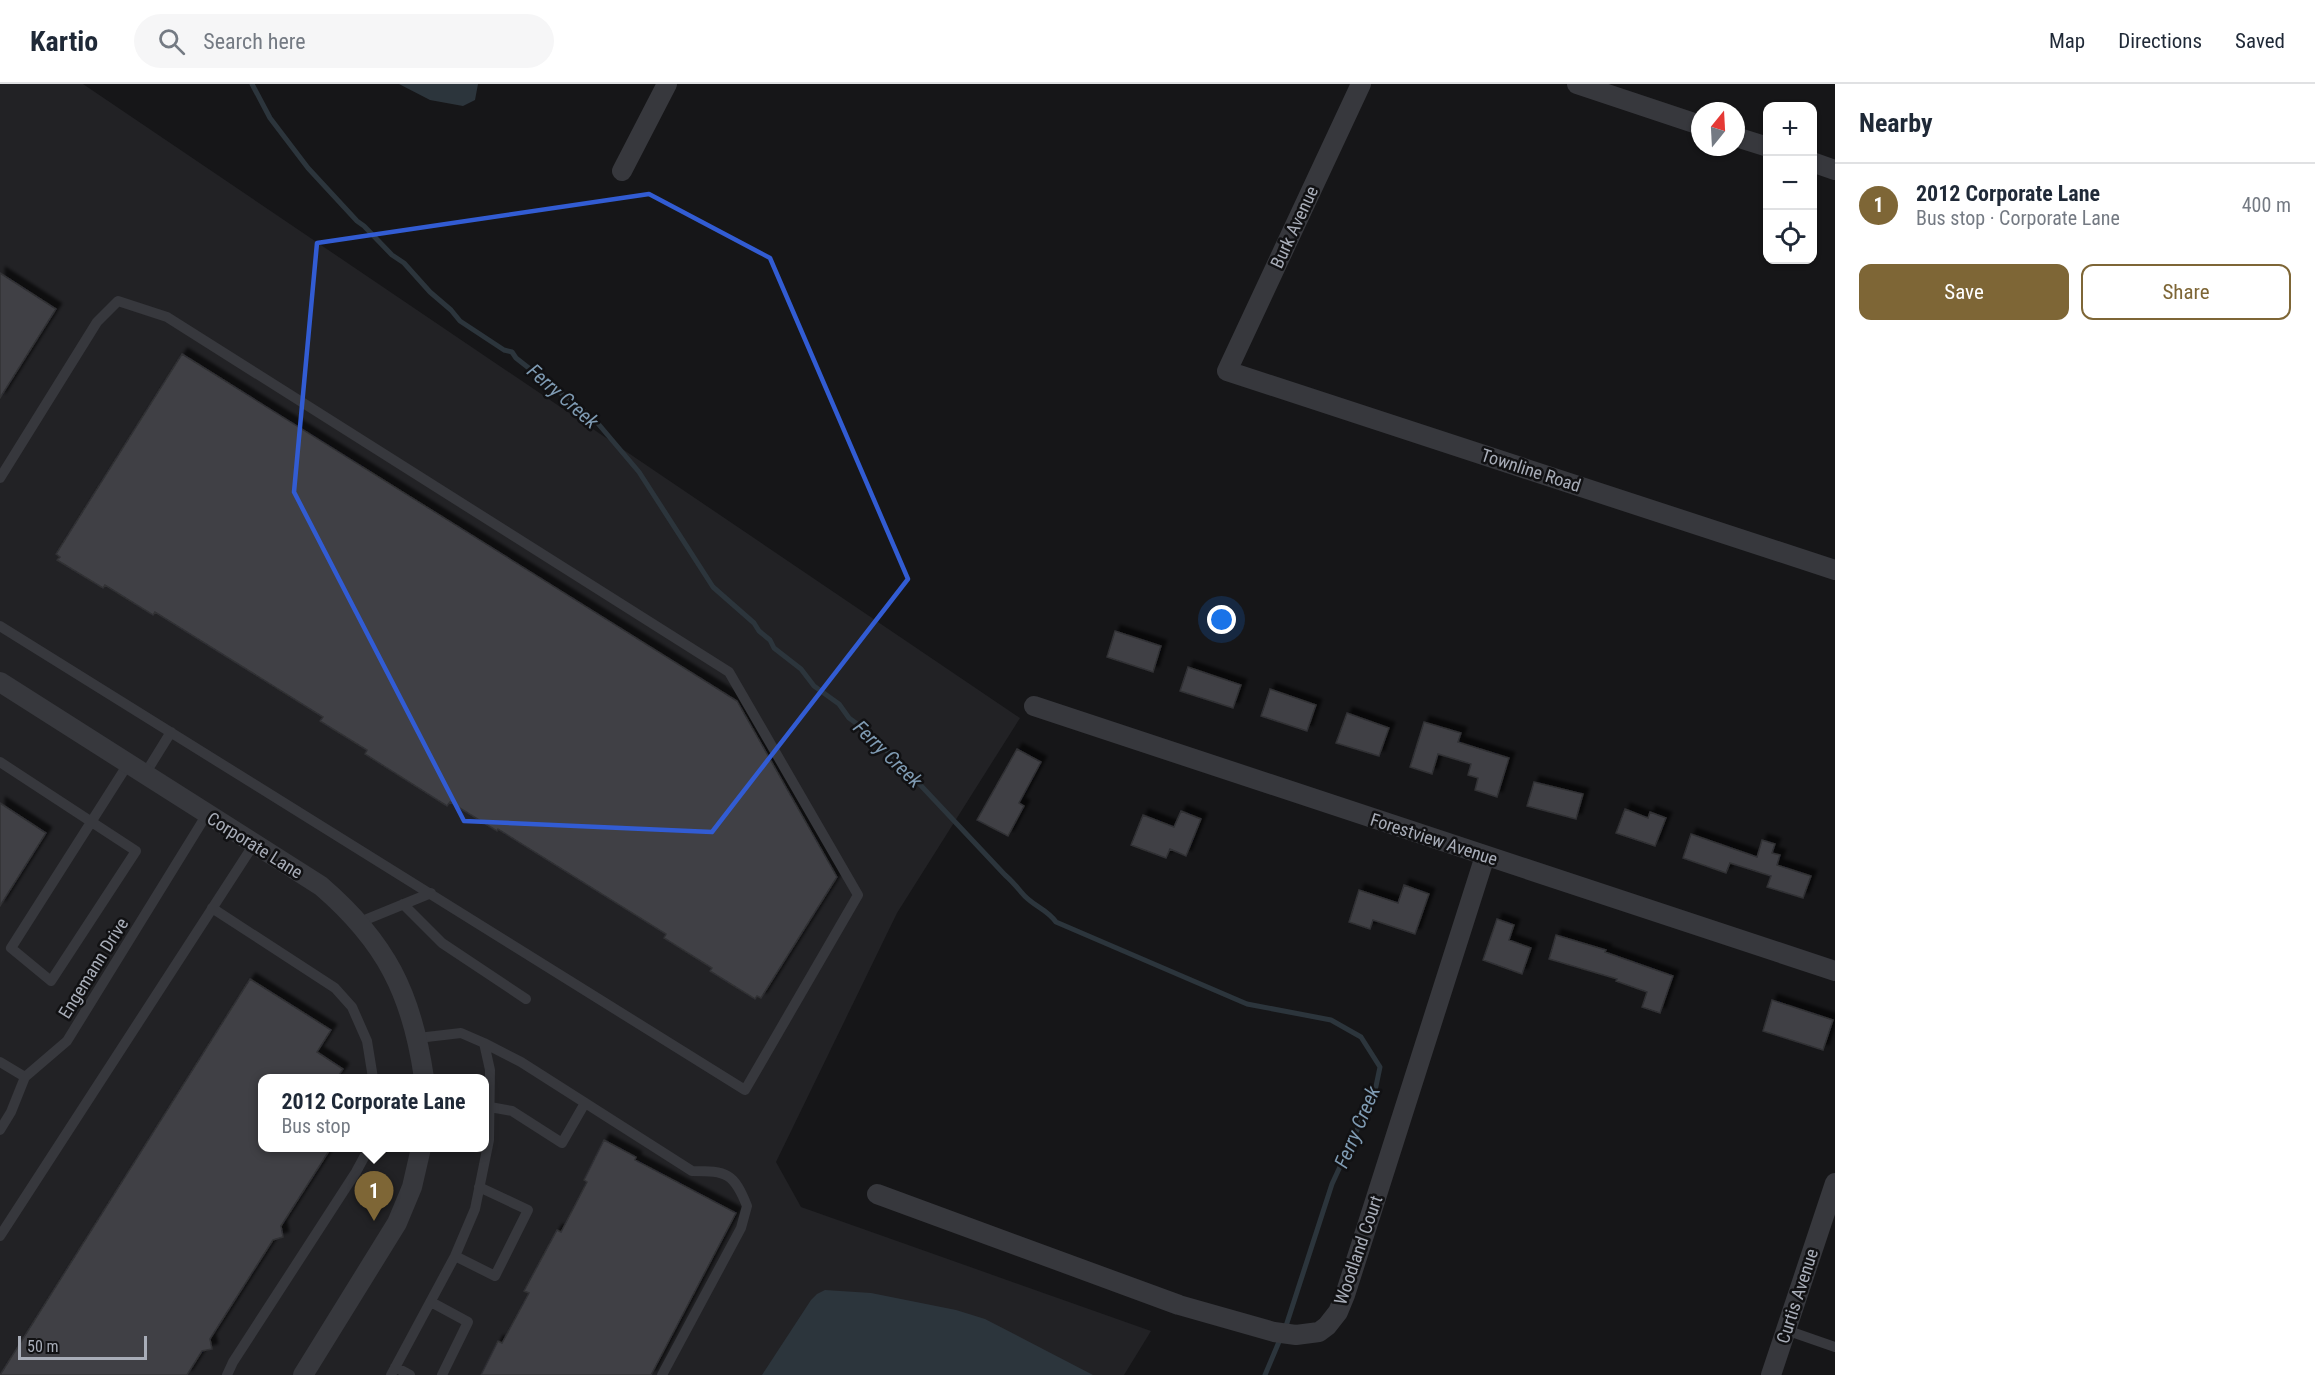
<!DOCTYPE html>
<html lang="en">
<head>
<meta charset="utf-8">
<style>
	:root { --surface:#fff; --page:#f6f6f7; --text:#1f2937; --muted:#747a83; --line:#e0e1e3; --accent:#7e6636 }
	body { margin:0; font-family:"Roboto Condensed",sans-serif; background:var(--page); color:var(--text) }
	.controls { position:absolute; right:18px; top:18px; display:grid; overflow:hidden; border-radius:12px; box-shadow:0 2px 4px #0004 }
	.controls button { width:54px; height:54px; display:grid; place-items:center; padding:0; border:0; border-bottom:2px solid var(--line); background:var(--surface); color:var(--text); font:30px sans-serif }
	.compass { position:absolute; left:1691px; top:18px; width:54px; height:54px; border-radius:50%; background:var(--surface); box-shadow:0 2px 4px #0004; rotate:18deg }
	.scale { position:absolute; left:18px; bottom:15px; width:129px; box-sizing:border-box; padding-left:6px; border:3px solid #a8adb8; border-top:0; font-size:16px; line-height:21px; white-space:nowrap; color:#a8adb8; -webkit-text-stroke:4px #111113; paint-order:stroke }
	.you { position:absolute; left:1222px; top:536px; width:21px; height:21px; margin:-15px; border:4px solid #fff; border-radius:50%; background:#1a73e8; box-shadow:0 0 0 9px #1a73e833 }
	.badge { display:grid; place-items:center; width:39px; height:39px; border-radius:50%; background:var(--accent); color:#fff; font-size:20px; font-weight:700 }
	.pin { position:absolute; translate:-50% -50px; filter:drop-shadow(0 2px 3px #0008) }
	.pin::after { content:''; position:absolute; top:32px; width:21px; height:18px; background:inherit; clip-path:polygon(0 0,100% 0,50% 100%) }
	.popup { position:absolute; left:258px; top:990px; width:231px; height:78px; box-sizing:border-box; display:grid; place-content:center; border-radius:12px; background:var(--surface); filter:drop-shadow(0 2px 4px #0005); font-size:20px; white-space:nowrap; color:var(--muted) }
	.popup b { font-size:22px; color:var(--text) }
	.popup::after { content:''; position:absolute; left:50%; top:100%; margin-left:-12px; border:12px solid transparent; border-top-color:var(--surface) }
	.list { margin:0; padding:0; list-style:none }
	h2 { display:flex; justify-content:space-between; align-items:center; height:78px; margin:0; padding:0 24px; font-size:26px }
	h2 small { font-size:20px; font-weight:400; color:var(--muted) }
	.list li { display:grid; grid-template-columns:39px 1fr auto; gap:18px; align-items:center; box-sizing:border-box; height:84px; padding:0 24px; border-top:2px solid var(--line) }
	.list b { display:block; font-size:22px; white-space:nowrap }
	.list p { margin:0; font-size:20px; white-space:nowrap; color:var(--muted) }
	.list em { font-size:20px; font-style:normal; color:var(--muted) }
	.actions { display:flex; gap:12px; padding:18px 24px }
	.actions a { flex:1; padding:14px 0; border:2px solid var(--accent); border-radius:12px; text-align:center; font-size:21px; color:var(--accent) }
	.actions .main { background:var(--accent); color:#fff }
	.icon { flex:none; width:33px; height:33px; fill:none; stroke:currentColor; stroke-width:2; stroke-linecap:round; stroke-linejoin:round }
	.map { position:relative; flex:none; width:1835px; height:1291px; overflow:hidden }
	header { display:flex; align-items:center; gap:36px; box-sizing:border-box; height:84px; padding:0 30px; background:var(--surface); border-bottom:2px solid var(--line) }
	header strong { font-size:28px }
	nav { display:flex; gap:33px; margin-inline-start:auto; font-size:21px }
	.search { width:420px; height:54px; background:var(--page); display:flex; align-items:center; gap:15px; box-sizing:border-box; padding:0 21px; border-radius:33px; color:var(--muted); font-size:22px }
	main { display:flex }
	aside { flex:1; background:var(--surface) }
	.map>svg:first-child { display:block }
	.built { fill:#222225; fill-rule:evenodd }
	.water { fill:#2c353c }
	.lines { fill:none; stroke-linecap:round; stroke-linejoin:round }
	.stream { stroke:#2c353c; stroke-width:5 }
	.building { fill:#404145; stroke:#303034; stroke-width:1.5; filter:url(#shadow) }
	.service { stroke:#37383d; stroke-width:10 }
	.minor { stroke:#37383d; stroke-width:20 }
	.marked { fill:none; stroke:#325cd3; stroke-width:4.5; stroke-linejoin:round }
	.labels { text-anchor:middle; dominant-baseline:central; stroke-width:5; stroke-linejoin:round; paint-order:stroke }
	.street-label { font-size:18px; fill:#a8adb8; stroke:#111113 }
	.water-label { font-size:20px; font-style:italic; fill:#7f9bb3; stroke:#111113 }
</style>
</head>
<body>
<header>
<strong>Kartio</strong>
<div class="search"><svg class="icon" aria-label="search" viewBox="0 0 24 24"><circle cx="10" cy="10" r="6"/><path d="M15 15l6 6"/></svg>Search here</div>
<nav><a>Map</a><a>Directions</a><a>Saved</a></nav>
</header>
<main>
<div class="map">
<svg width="1835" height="1291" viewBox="0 0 1835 1291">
	<defs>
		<filter id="shadow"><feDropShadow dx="5.5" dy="-5.5" stdDeviation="1.5" flood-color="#0009"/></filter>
	</defs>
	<rect width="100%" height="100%" fill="#161618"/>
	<!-- built -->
	<path class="built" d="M0,0H83L1020,634L897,829L776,1078L801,1123L1151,1247L1124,1291H0ZM263,994H485V1064H263Z"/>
	<!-- water -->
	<path class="water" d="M399,0H478L475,16L463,22L430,16Z
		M825,1206L871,1209L956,1226L985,1235L1093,1291H762L811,1216L817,1210Z"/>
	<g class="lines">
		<!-- stream -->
		<path class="stream" d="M252,0L270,34L308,84L357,137L364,142L392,171L404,179L430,208L451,226L460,237L504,266L512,268L516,274L595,336L639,388L713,503L754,539L759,547L770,556L774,564L801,585L814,602L839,620L849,634L864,645L868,652L877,657L911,691L1005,791C1012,797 1016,802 1022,809C1031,821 1047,825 1056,838L1247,920L1331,936L1361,953L1380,983L1375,1007L1332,1100L1285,1245
			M1265,1291L1281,1253"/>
	</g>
	<!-- building -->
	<path class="building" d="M0,189L56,225L0,314Z
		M182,270L737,617L837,793L761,914L757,912L755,915L710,887L712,884L664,854L666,850L498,745L497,747L450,718L447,722L365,670L367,666L320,637L323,633L155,528L153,531L105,501L103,504L57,476L60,473L56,470Z
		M1115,547L1161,562L1153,588L1107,573Z
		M1188,583L1241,601L1233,624L1180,607Z
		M1270,605L1316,621L1307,647L1261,632Z
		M1347,629L1389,644L1379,672L1336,659Z
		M1424,638L1461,649L1458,658L1509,674L1497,713L1475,706L1478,694L1468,691L1471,680L1438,670L1432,690L1410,683Z
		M1017,665L1041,678L1019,719L1024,722L1008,752L977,736Z
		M1534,698L1583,710L1576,735L1527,722Z
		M0,719L46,749L0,822Z
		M1625,725L1648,734L1650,728L1666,734L1655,762L1616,749Z
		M1181,727L1201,735L1186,772L1170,765L1166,774L1131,761L1143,731L1174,743Z
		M1691,750L1757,773L1762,756L1775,760L1772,769L1780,771L1777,781L1811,792L1803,814L1767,803L1771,792L1730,779L1726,789L1683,774Z
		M1404,801L1429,810L1415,850L1373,836L1370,845L1349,838L1359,806L1398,819Z
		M1497,835L1514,841L1509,856L1531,864L1522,890L1483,876Z
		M1556,851L1606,866L1605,868L1673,892L1660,929L1642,923L1647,908L1616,897L1617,895L1549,875Z
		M250,895L331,946L317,968L343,985L337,994H263V1064H331L281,1142L283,1153L273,1156L210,1255L212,1265L202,1267L187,1291H0Z
		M1772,916L1833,936L1823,966L1763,947Z
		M604,1056L636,1073L635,1076L736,1129L651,1291H481L498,1257L502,1259L529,1209L524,1207L557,1146L561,1148L587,1098L584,1096Z"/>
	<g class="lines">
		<!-- service -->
		<path class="service" d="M0,394L97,238L118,217L167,233L729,588L858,811L745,1006L0,542
			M0,678L136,767L51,897L11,864L128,680
			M145,690L171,648
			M403,820L442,859L526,915
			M212,824L335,904L352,923L367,957L373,994
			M360,838L431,809
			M484,959L521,978L692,1087C727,1087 734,1089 747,1122L741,1144L662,1291
			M0,978L25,993
			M490,1023L512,1027L562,1059L585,1019
			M0,1046L11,1028L25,993L67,957L207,730
			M0,1152L254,760
			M455,1172L495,1192L528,1126L479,1103
			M431,1218L468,1238L442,1291
			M1786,1246L1835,1263
			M395,1283L410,1291
			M227,1291L233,1278L356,1088L369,1064
			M391,1291L455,1172L475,1125L489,1056L490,986L484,959L461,949L418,954"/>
		<!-- minor -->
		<path class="minor" d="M1361,0L1227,287L1835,486
			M1577,0L1700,41
			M1736,53L1768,63
			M1812,78L1835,86
			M622,87L667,0
			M0,598L321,802C386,858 412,910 424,994
			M1034,622L1835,887
			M877,1110L1179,1221L1274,1248L1296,1251L1319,1248L1327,1242L1338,1228L1345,1211L1485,772
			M303,1291L397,1139L412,1103L421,1064
			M1771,1291L1835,1099"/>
	</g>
	<!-- marked area -->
	<path class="marked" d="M649,110L770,174L908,495L712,748L464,737L294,408L317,159Z"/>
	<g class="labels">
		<!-- street labels -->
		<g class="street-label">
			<text transform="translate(1294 143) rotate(-65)">Burk Avenue</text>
			<text transform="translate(1531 386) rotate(18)">Townline Road</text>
			<text transform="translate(1434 755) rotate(18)">Forestview Avenue</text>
			<text transform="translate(255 761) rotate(32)">Corporate Lane</text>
			<text transform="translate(93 884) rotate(-58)">Engemann Drive</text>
			<text transform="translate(1358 1166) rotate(-71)">Woodland Court</text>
			<text transform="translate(1797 1212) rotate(-72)">Curtis Avenue</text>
		</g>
		<!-- water labels -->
		<g class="water-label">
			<text transform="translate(563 312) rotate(41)">Ferry Creek</text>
			<text transform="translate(888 670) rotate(44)">Ferry Creek</text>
			<text transform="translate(1357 1043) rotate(-67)">Ferry Creek</text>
		</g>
	</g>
</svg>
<div class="controls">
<button>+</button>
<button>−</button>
<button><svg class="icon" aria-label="locate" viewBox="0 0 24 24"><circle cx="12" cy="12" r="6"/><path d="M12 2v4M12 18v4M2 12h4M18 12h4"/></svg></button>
</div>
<svg class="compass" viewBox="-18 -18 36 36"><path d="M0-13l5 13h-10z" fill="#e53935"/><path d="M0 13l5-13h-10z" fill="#747a83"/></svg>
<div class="scale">50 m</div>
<div class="you"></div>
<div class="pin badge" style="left:374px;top:1137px">1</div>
<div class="popup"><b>2012 Corporate Lane</b>Bus stop</div>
</div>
<aside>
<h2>Nearby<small></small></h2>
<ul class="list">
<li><span class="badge">1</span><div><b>2012 Corporate Lane</b><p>Bus stop · Corporate Lane</p></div><em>400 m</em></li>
</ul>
<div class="actions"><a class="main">Save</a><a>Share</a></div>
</aside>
</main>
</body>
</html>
